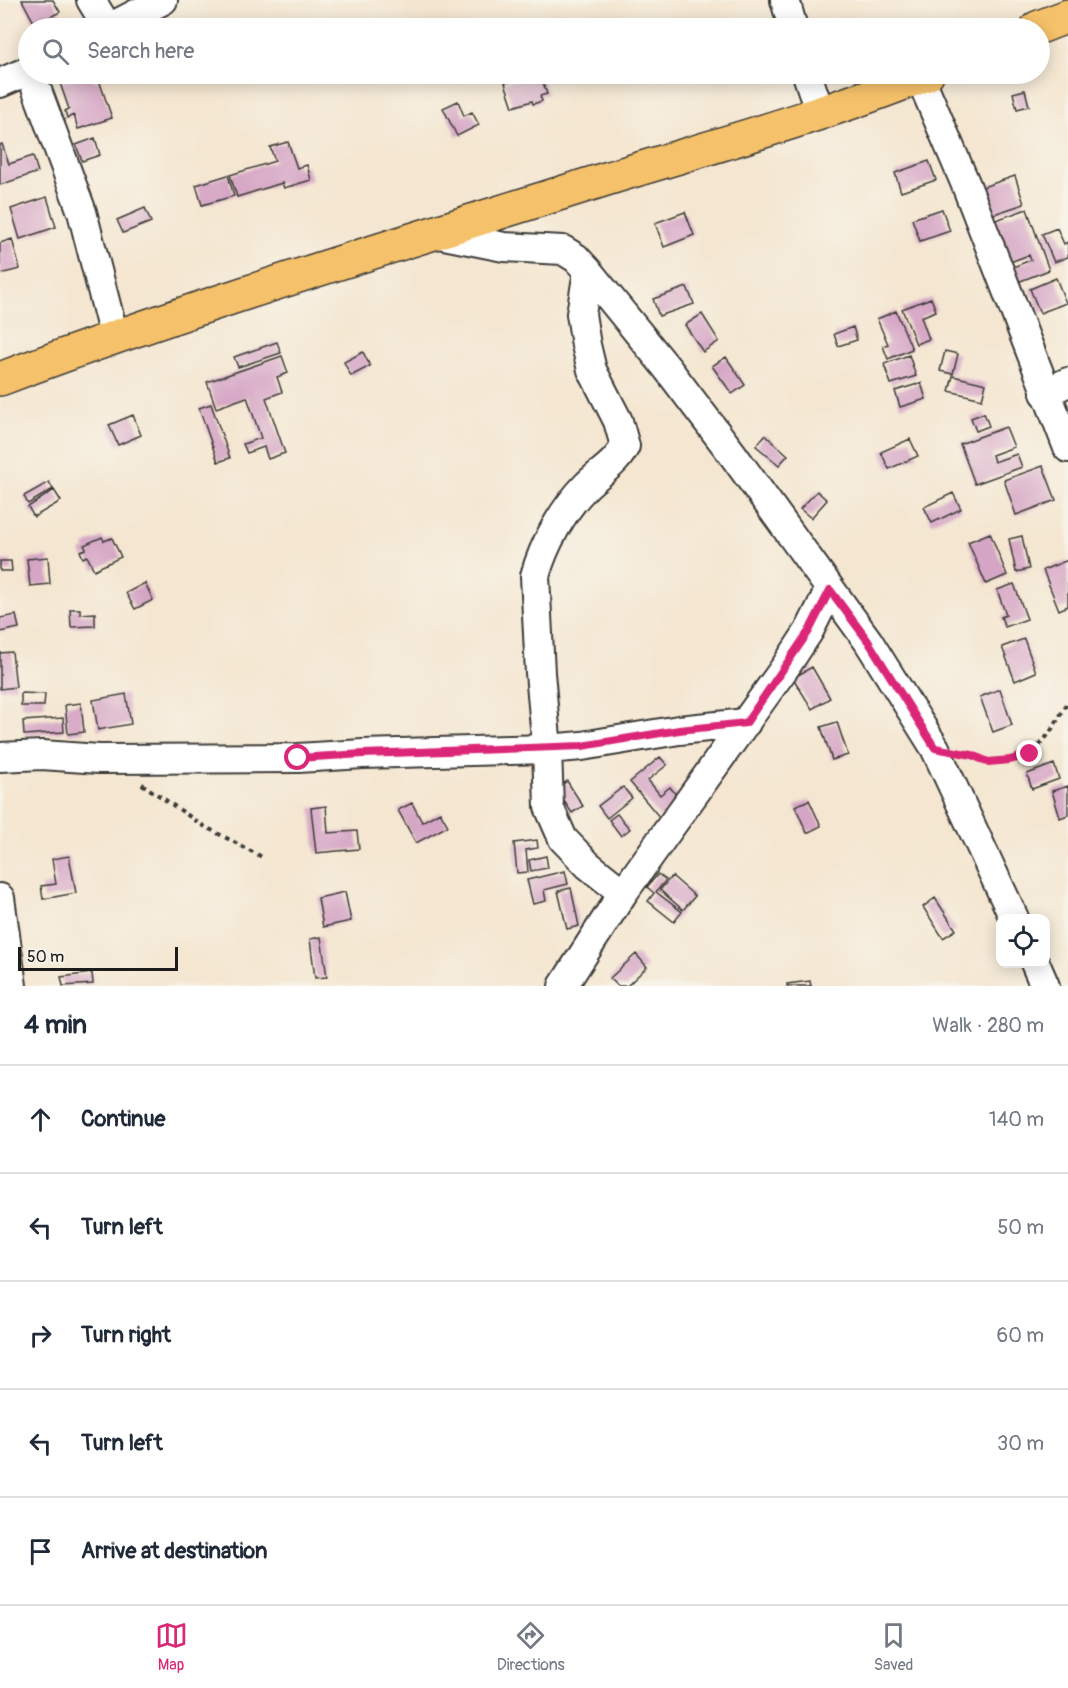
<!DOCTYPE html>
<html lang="en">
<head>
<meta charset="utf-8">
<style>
	:root { --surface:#fff; --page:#f2f2f3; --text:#1f2937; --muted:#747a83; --line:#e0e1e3; --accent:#db2777 }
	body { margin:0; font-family:Pangolin,sans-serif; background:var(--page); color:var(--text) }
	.controls { position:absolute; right:18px; bottom:18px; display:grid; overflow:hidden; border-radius:12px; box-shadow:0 3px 15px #0003 }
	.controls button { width:54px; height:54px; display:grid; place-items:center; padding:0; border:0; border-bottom:2px solid var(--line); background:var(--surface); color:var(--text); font:30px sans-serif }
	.scale { position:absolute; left:18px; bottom:15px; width:160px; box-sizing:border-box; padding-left:6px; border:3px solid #1c1c1c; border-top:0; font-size:16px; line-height:21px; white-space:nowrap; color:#1c1c1c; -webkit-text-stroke:4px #f7f3e8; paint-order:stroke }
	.stop { position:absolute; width:18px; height:18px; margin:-14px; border:4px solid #db2777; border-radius:50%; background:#fff }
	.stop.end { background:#db2777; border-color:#fff; box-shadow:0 2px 6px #0008 }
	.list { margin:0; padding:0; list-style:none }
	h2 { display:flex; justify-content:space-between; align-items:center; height:78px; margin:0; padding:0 24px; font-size:26px }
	h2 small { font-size:20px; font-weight:400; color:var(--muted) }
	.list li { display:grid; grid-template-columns:39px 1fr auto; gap:18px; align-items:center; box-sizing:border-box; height:108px; padding:0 24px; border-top:2px solid var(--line) }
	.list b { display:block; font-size:22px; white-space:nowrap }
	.list em { font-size:20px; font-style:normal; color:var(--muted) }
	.icon { flex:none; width:33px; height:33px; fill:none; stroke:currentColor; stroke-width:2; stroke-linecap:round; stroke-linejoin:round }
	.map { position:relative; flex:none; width:1068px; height:986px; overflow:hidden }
	.search { position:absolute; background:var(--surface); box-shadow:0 3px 15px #0003; left:18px; right:18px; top:18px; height:66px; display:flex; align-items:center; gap:15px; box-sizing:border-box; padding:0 21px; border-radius:33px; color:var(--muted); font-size:22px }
	.sheet { height:618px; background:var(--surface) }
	nav { display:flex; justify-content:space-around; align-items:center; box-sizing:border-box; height:84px; border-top:2px solid var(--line); background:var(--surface); font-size:16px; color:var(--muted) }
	nav a { display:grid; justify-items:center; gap:3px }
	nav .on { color:var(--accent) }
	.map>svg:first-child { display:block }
	.building { fill:#d5a5c5 }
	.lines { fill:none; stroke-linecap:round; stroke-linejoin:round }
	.minor-casing { stroke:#3c3a37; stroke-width:32 }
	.highway-casing { stroke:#3c3a37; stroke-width:36 }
	.path { stroke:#3c3a37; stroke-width:4; stroke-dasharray:4.5 4.5; stroke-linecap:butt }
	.minor { stroke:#fff; stroke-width:28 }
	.highway { stroke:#f5c16b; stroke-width:33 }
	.route { stroke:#db2777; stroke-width:8 }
</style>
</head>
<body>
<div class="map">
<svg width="1068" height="986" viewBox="0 0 1068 986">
	<rect width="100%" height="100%" fill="#f7f3e8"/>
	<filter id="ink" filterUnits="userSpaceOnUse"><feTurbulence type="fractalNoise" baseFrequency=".0167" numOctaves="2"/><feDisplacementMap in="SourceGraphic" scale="12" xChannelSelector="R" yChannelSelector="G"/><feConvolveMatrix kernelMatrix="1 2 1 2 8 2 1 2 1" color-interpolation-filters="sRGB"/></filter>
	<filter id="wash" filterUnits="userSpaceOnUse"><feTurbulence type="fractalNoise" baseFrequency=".008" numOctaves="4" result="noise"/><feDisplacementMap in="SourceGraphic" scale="24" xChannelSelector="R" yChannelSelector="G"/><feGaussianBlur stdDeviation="1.35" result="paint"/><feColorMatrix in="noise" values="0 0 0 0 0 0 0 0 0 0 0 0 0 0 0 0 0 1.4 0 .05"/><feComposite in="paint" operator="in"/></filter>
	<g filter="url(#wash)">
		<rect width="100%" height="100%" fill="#f4e6d0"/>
		<g id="blocks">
			<!-- building -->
			<path class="building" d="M22,0H53L60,12L50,17L53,22L37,28Z
				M82,74H93L95,81L99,80L112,118L78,129L74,115L67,118L65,111L69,109L60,83L83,75Z
				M520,74H540L547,94L540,96L542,101L533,104L532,101L513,107L505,83L522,78Z
				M1025,90L1029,106L1017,109L1013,93Z
				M458,101L464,116L472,112L479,125L457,136L443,108Z
				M95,138L100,155L82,161L76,145Z
				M288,142L297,168L307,165L311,180L284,188L282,183L237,197L230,175L275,161L270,147Z
				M2,144L9,164L33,156L38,172L0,185V145Z
				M929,161L936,180L901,192L895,173Z
				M228,175L234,196L202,205L196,185Z
				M1015,176L1024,204L985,217L977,189Z
				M47,197L56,227L20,239L11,209Z
				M145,208L151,222L123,233L117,220Z
				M942,209L950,231L920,241L912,219Z
				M1027,209L1049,270L1010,285L1005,270L1031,260L1029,255L1010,262L993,221Z
				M685,212L694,235L664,247L655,223Z
				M1057,228L1064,244L1068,242V257L1054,262L1042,234Z
				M12,239L20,269L0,274V243Z
				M1056,278L1066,303L1040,313L1030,289Z
				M687,287L694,304L659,316L653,299Z
				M931,298L936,311L921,317L929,339L916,344L902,309Z
				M896,311L912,349L888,359L883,346L888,344L877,319Z
				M702,314L719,341L703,352L685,325Z
				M853,327L857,340L838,346L834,334Z
				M277,342L281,353L238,367L234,357Z
				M945,351L958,354L953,374L940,371Z
				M363,352L370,366L351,376L344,362Z
				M909,355L916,376L891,384L884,364Z
				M282,356L288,373L277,377L282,392L266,398L285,453L268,459L264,447L247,453L243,444L261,438L247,397L216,408L207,382Z
				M726,357L745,385L732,394L712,366Z
				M953,376L986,384L982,399L949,391Z
				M921,383L926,399L900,407L895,391Z
				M211,404L230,458L218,462L199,408Z
				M984,413L989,426L976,431L971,418Z
				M133,415L141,435L118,445L109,425Z
				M1006,427L1014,447L992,455L994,462L1017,454L1022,467L975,484L960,444Z
				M765,435L788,455L779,465L756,446Z
				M910,439L918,456L889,469L881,452Z
				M1043,466L1056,500L1016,515L1004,480Z
				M49,482L53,489L28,504L24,496Z
				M54,490L61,501L34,517L28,507Z
				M817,491L827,500L811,518L800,509Z
				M953,493L961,509L932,523L924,507Z
				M990,533L1007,575L986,584L968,542Z
				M1022,536L1029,569L1016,572L1009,539Z
				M102,537L104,541L112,538L121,557L94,570L87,556L83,558L80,551L86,549L84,545Z
				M48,557L50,584L30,586L27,559Z
				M1068,560V606L1059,610L1043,570Z
				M0,561H11L12,571H0Z
				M145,583L153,600L135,609L126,593Z
				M1014,584L1027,619L1005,627L1001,617L1006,615L997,590Z
				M70,609H80V614L95,613V626L71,627Z
				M16,615L19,628L0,632V618Z
				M1024,639L1036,672L1015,681L1002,647Z
				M12,652L16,687L0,689V653Z
				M812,667L830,698L812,709L793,678Z
				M1000,689L1012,725L993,732L980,697Z
				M21,693L45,694L44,706H21Z
				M126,694L131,724L98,730L93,700Z
				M81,703L84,732L68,734L65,705Z
				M63,718L64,732L24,735L23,721Z
				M837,722L848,755L832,760L821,727Z
				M660,757L667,765L648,780L660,795L670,787L681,801L660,818L630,782Z
				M1054,764L1059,779L1032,789L1027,774Z
				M567,781L583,806L572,813L556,789Z
				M1068,786V815L1060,818L1052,791Z
				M623,787L632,798L607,818L598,806Z
				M809,800L821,826L807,833L795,806Z
				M412,803L422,822L440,812L448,826L416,843L398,810Z
				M326,806L328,833L357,831L359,849L316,853L311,808Z
				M617,814L630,829L621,836L609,820Z
				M537,840L538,848L526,850L528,872L517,873L514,843Z
				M69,856L76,893L43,899L41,886L56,884L52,859Z
				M546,856L548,868L531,871L529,860Z
				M565,871L568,884L544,890L546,901L533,904L527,880Z
				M658,874L666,880L656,892L682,912L674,922L648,901L654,893L647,887Z
				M672,876L695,896L683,910L660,890Z
				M571,888L579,926L567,929L558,891Z
				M345,892L351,921L323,927L318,898Z
				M935,898L956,930L943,938L923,907Z
				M321,937L327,977L315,978L310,939Z
				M636,954L647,967L627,986H618L610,978Z
				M92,973L93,984L63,986L61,977Z
				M810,981L811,986H787V984Z"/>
		</g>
	</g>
	<g filter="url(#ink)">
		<use href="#blocks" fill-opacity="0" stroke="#3c3a37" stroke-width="1.5"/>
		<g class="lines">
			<!-- minor casing -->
			<g class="minor-casing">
				<path id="minor" d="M91,0L108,28
					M785,0L793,28
					M109,28L163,0
					M31,74L82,212L114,336
					M807,74L820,113
					M920,77L966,185L1068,448
					M0,83L28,71
					M434,233L504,247L563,250L576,258L588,271L667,368L731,452L868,641L935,748L1014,918
					M588,271L581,314L586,345L592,370L618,421L625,446C616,464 600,472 586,486C562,511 544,544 535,576L540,673L547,749L549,807L563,839L588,865L623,893
					M1045,393L1068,382
					M0,757L42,755L99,759L298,758L363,754L547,749L582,746L679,730L746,723
					M0,898L12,986
					M1035,963L1045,986
					M563,986L623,893L786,666L809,631L830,589"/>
			</g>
			<!-- highway casing -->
			<g class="highway-casing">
				<path id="highway" d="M1037,28L1068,16
					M0,379C199,304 403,243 606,179C713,146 823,116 927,74"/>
			</g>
			<!-- path -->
			<path class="path" d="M964,753C973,755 982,761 991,762C1037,763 1048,736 1068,702
				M142,784L202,825L264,858"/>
			<!-- minor -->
			<use href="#minor" class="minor"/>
			<!-- highway -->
			<use href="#highway" class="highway"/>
		</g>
	</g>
	<g class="lines" filter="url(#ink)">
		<!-- route -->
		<path class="route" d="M298,758L363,754L582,746L679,730L746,723L809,631L830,590L868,641L935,748L972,755L988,762L1010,760L1030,754"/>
	</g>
</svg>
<div class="controls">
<button><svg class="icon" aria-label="locate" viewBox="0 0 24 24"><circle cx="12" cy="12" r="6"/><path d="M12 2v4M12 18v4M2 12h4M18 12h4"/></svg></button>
</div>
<div class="scale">50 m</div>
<div class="stop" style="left:298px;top:758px"></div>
<div class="stop end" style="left:1030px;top:754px"></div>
<div class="search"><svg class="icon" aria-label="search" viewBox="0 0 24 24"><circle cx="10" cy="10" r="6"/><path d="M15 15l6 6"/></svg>Search here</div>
</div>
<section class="sheet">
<h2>4 min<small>Walk · 280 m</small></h2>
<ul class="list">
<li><svg class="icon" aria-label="ahead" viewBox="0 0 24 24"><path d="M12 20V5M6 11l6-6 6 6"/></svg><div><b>Continue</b></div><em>140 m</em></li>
<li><svg class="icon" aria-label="left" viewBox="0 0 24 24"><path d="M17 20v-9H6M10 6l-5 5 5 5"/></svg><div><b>Turn left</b></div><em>50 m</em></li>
<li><svg class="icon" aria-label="right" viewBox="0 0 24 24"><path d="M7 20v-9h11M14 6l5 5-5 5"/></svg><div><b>Turn right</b></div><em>60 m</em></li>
<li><svg class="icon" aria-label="left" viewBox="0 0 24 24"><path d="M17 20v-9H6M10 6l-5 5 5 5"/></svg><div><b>Turn left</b></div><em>30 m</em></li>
<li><svg class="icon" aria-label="arrive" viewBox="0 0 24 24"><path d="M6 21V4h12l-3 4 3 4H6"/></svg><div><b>Arrive at destination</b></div></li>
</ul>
</section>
<nav>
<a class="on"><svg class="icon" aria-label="map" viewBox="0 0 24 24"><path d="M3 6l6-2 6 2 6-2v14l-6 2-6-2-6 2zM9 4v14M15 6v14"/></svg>Map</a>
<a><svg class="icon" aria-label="directions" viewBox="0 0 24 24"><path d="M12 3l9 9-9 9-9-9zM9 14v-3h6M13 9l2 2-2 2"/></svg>Directions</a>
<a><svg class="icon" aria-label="saved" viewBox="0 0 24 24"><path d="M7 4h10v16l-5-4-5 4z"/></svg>Saved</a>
</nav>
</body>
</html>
